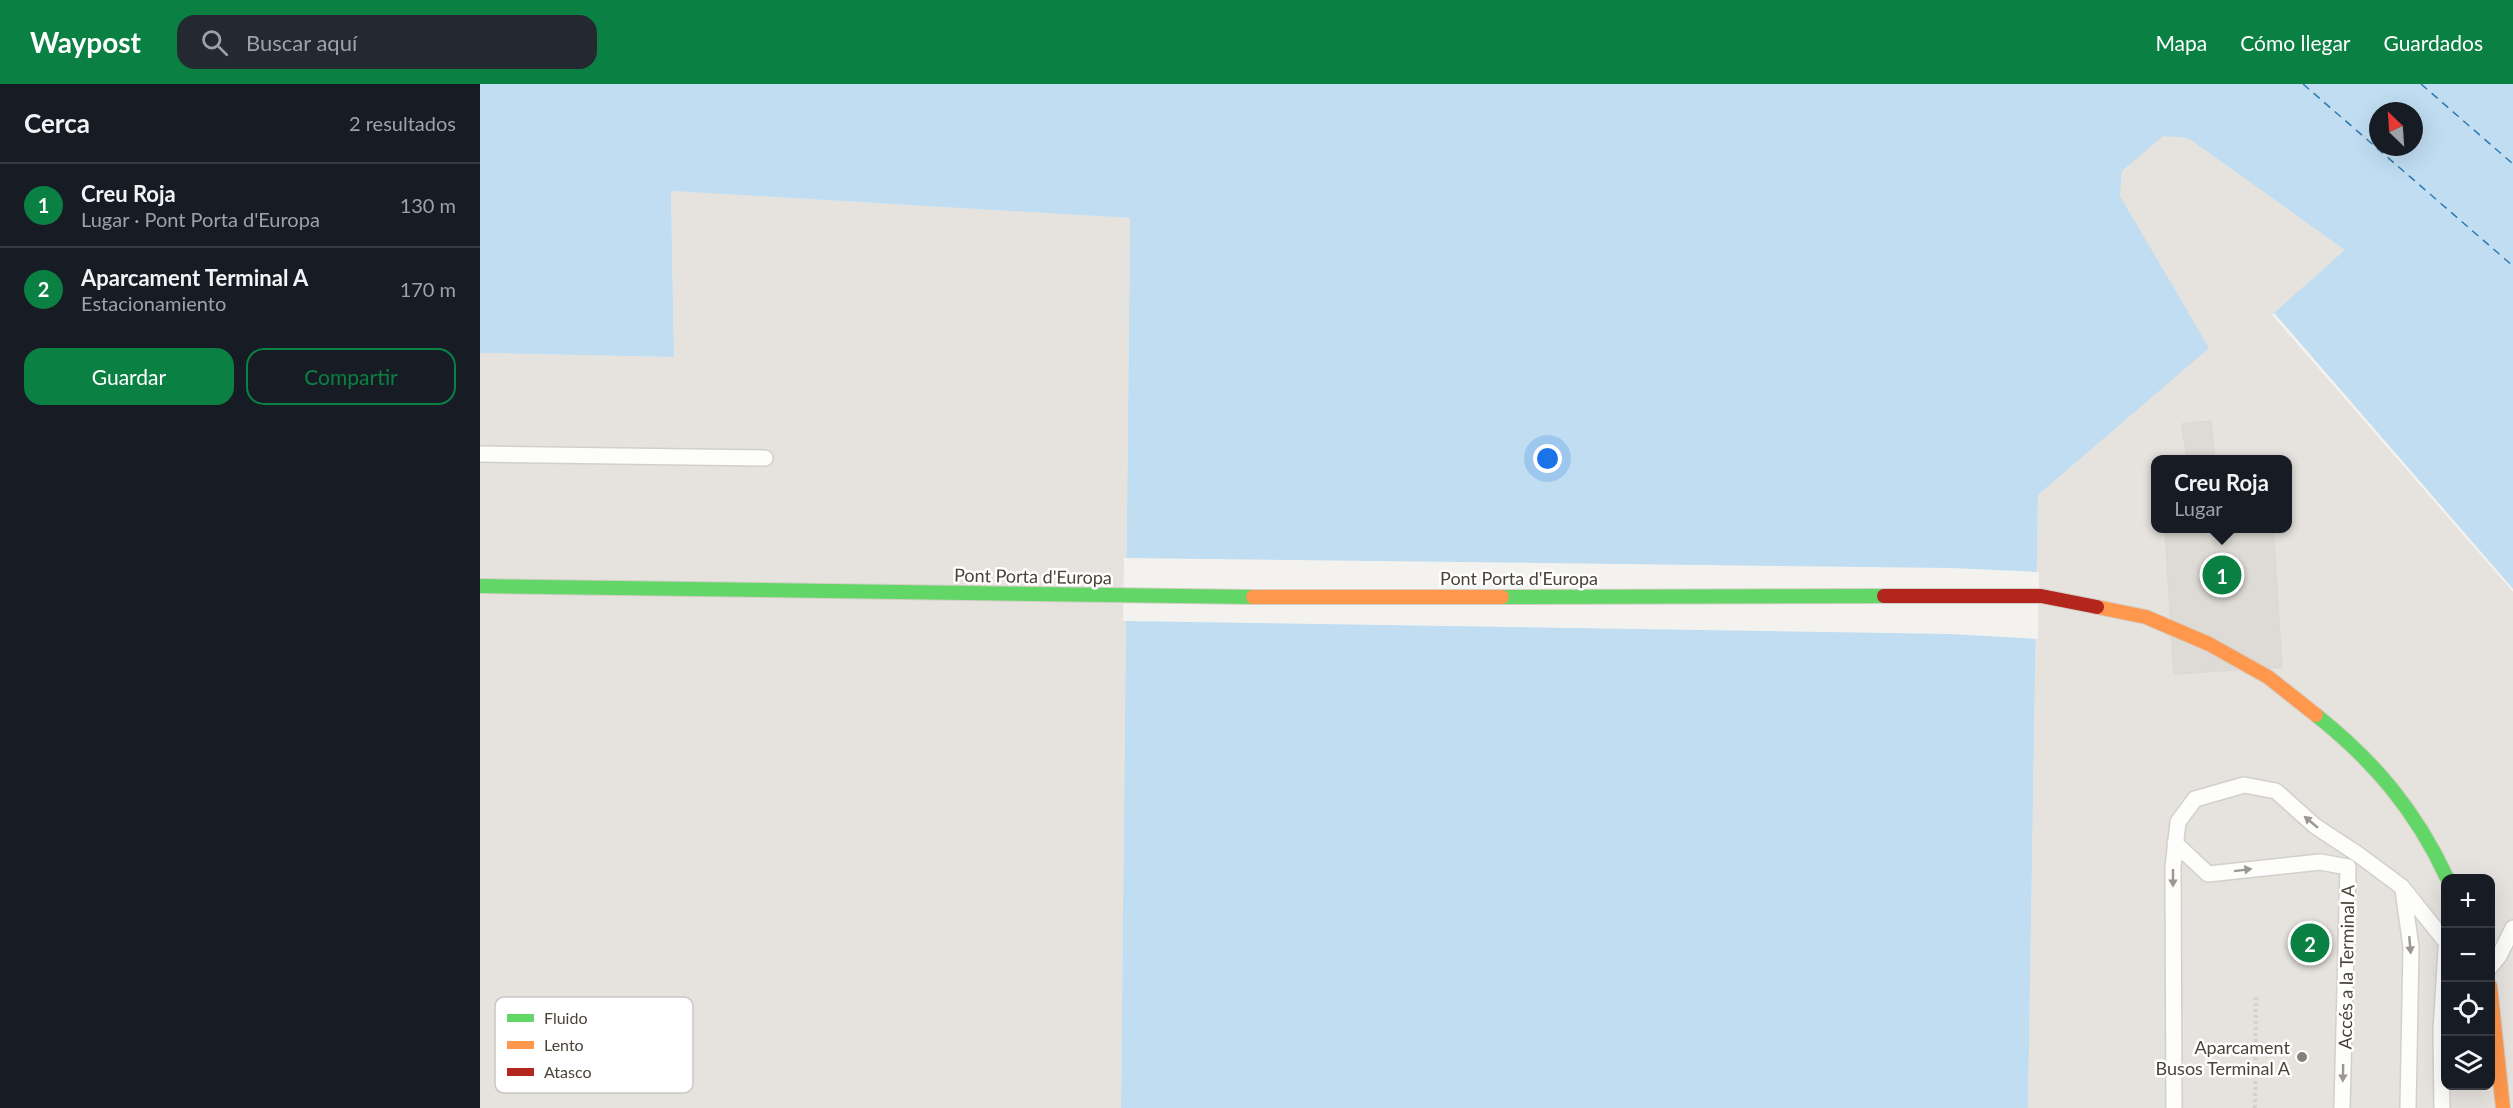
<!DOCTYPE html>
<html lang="es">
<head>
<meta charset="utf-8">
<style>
	:root { --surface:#171b24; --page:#242831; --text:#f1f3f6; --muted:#9ea1a6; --line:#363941; --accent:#0b8043 }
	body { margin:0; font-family:Lato,sans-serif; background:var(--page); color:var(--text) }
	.controls { position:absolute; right:18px; bottom:18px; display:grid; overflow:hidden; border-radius:12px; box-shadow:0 6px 24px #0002 }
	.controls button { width:54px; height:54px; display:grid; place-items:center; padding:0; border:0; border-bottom:2px solid var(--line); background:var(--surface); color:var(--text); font:30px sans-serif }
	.compass { position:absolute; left:1889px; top:18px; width:54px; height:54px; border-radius:50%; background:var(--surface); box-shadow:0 6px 24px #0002; rotate:335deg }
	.you { position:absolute; left:1068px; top:375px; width:21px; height:21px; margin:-15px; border:4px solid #fff; border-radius:50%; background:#1a73e8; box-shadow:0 0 0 9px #1a73e833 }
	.badge { display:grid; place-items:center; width:39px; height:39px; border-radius:50%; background:var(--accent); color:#fff; font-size:20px; font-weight:700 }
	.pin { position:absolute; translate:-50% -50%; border:3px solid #fff; box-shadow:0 2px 6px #0006 }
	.popup { position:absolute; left:1671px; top:371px; width:141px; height:78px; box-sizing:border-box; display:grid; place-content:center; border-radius:12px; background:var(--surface); filter:drop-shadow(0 2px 4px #0005); font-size:20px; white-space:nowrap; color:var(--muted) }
	.popup b { font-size:22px; color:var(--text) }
	.popup::after { content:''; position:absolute; left:50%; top:100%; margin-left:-12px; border:12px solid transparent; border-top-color:var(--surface) }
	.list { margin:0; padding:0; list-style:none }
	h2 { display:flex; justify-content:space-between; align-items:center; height:78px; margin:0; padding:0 24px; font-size:26px }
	h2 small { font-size:20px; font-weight:400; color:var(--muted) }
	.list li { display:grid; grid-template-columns:39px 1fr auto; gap:18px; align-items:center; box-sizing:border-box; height:84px; padding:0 24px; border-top:2px solid var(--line) }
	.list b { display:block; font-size:22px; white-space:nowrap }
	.list p { margin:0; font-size:20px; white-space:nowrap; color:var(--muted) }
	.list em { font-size:20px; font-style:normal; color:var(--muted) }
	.actions { display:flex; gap:12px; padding:18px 24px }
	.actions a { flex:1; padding:14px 0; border:2px solid var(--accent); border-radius:18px; text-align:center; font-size:21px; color:var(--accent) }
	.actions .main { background:var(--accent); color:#fff }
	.icon { flex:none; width:33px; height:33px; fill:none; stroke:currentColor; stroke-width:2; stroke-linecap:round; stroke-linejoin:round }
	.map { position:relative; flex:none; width:2033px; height:1024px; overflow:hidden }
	header { display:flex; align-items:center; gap:36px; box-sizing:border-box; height:84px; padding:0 30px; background:var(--accent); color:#fff }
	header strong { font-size:28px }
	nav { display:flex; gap:33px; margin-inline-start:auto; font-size:21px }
	.search { width:420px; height:54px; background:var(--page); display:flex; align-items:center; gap:15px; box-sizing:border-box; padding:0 21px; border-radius:18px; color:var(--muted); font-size:22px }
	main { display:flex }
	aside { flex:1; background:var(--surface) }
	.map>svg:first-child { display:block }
	.industrial { fill:#e6e2de; fill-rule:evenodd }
	.parking { fill:#e6e3df }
	.water { fill:#c0ddf1; fill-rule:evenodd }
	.pier { fill:#f4f2ee }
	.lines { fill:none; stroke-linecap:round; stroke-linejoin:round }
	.ferry { stroke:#2e7ab2; stroke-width:1.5; stroke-dasharray:8 6; stroke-linecap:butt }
	.building { fill:#dedbd6; stroke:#dcd9d4; stroke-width:1.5 }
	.lane-casing { stroke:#d2d0cb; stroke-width:18 }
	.fast-casing { stroke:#d3cfc5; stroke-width:16 }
	.slow-casing { stroke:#d3cfc5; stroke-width:16 }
	.jam-casing { stroke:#d3cfc5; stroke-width:16 }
	.path { stroke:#d3d2cc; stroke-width:4; stroke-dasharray:3 3; stroke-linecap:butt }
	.lane { stroke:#fdfdfc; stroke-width:15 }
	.fast { stroke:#63d668; stroke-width:14 }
	.slow { stroke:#ff974d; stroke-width:14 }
	.jam { stroke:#b3261e; stroke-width:14 }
	.oneway { fill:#9b9791 }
	.poi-dot { fill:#868178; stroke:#fff; stroke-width:2 }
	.labels { text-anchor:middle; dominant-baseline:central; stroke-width:5; stroke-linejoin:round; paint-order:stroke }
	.street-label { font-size:18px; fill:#4b4439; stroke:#fff }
	.poi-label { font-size:18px; fill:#4b4439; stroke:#fff; text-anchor:end }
	.key { fill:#fff; stroke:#c9c7c4; stroke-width:1.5 }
	.key-label { font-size:16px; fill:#4b4439 }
</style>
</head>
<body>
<header>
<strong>Waypost</strong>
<div class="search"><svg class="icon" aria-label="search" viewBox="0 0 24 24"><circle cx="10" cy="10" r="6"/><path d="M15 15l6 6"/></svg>Buscar aquí</div>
<nav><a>Mapa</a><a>Cómo llegar</a><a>Guardados</a></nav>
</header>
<main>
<aside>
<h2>Cerca<small>2 resultados</small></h2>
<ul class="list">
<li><span class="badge">1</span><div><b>Creu Roja</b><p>Lugar · Pont Porta d'Europa</p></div><em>130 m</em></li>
<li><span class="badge">2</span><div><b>Aparcament Terminal A</b><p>Estacionamiento</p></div><em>170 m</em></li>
</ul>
<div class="actions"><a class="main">Guardar</a><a>Compartir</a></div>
</aside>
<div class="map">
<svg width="2033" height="1024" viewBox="0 0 2033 1024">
	<rect width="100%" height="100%" fill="#f4f2ee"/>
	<!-- industrial -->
	<path class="industrial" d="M1683,51L1708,54L1866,166L1794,229L2033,505V1024H1548L1558,411L1728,264L1640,112L1642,87ZM1676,376H1808V444H1676ZM1966,794H2010V1002H1966Z
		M191,107L650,134L641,1024H0V269L194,273Z"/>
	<!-- parking -->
	<path class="parking" d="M1826,812L1845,819L1843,1024H1709L1711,910L1764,995L1788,991L1813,955L1793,938L1810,912L1815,897L1817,821Z
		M1771,814L1788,835L1783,888L1766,902L1741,873L1742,838Z"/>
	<!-- water -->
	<path class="water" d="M0,0H2033V505L1794,229L1865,166L1708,54L1683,52L1642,87L1640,112L1729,264L1558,411L1548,1024H641L650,134L191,107L194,273L0,269ZM1898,27H1934V63H1898Z"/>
	<!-- pier -->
	<path class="pier" d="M1794,229L2033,505V508L1792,231Z
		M644,474L1472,484L1559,488L1558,555L1470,550L643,537Z"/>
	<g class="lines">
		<!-- ferry -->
		<path class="ferry" d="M1823,0L2033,182
			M1941,0L2033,80"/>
	</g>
	<!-- building -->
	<path class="building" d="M1731,337L1735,376H1707L1702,340Z
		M1685,444H1793L1802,583L1694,590Z"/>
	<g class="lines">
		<!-- lane casing -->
		<g class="lane-casing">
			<path id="lane" d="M0,370L285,374
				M1695,759L1728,790L1840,778L1868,783
				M1923,806L1931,863L1928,1024
				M2010,883L2019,872L2033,844
				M1694,1024L1693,783L1698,738L1715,715L1764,701L1796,707L1835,742L1879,771L1922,803L1966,858
				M1862,1024L1868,783
				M1962,1024L1961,947L1966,865"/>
		</g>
		<!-- fast casing -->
		<g class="fast-casing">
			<path id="fast" d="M0,502L773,513
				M1022,513L1404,512
				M1836,631C1894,677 1936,727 1967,794"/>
		</g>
		<!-- slow casing -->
		<g class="slow-casing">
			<path id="slow" d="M773,513H1022
				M1617,523L1666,533L1729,560L1788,593L1836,631
				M2010,902L2023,1024"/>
		</g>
		<!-- jam casing -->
		<g class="jam-casing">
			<path id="jam" d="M1404,512H1561L1617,523"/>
		</g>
		<!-- path -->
		<path class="path" d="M1775,1024L1776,910"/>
		<!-- lane -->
		<use href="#lane" class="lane"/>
		<!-- fast -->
		<use href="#fast" class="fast"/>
		<!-- slow -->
		<use href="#slow" class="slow"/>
		<!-- jam -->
		<use href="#jam" class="jam"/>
	</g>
	<!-- one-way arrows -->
	<defs><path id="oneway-solid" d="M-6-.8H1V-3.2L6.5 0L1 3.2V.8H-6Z" transform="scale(1.5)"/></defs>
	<g class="oneway">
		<use href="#oneway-solid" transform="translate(1831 738) rotate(-140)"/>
		<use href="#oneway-solid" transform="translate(1763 786) rotate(-7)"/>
		<use href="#oneway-solid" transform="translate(1693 794) rotate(90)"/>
		<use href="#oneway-solid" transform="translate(1930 861) rotate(85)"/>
		<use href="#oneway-solid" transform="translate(1863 989) rotate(91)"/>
	</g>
	<!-- markers -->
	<circle class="poi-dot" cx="1822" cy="973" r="6"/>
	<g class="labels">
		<!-- street labels -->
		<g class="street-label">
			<text transform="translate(553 492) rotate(1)">Pont Porta d'Europa</text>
			<text x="1039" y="494">Pont Porta d'Europa</text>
			<text transform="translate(1866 883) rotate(-89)">Accés a la Terminal A</text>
		</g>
		<!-- poi labels -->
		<g class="poi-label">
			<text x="1810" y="963">Aparcament<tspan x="1810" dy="21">Busos Terminal A</tspan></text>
		</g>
	</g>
	<!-- legend -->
	<rect x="15" y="913" width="198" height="96" rx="9" class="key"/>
	<rect x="27" y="930" width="27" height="8" fill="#63d668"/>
	<rect x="27" y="957" width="27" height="8" fill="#ff974d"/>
	<rect x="27" y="984" width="27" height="8" fill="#b3261e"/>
	<g class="key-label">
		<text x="64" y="940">Fluido</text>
		<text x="64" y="967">Lento</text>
		<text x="64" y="994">Atasco</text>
	</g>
</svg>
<div class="controls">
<button>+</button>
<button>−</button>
<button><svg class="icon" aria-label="locate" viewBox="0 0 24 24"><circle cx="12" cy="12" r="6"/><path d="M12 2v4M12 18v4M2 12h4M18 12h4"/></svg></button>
<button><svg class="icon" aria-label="layers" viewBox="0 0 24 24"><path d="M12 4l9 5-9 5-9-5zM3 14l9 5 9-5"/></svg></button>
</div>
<svg class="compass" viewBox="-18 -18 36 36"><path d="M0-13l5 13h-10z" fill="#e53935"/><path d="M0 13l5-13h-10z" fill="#9ea1a6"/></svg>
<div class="you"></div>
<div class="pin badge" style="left:1742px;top:491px">1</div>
<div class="popup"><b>Creu Roja</b>Lugar</div>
<div class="pin badge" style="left:1830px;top:859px">2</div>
</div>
</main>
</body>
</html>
